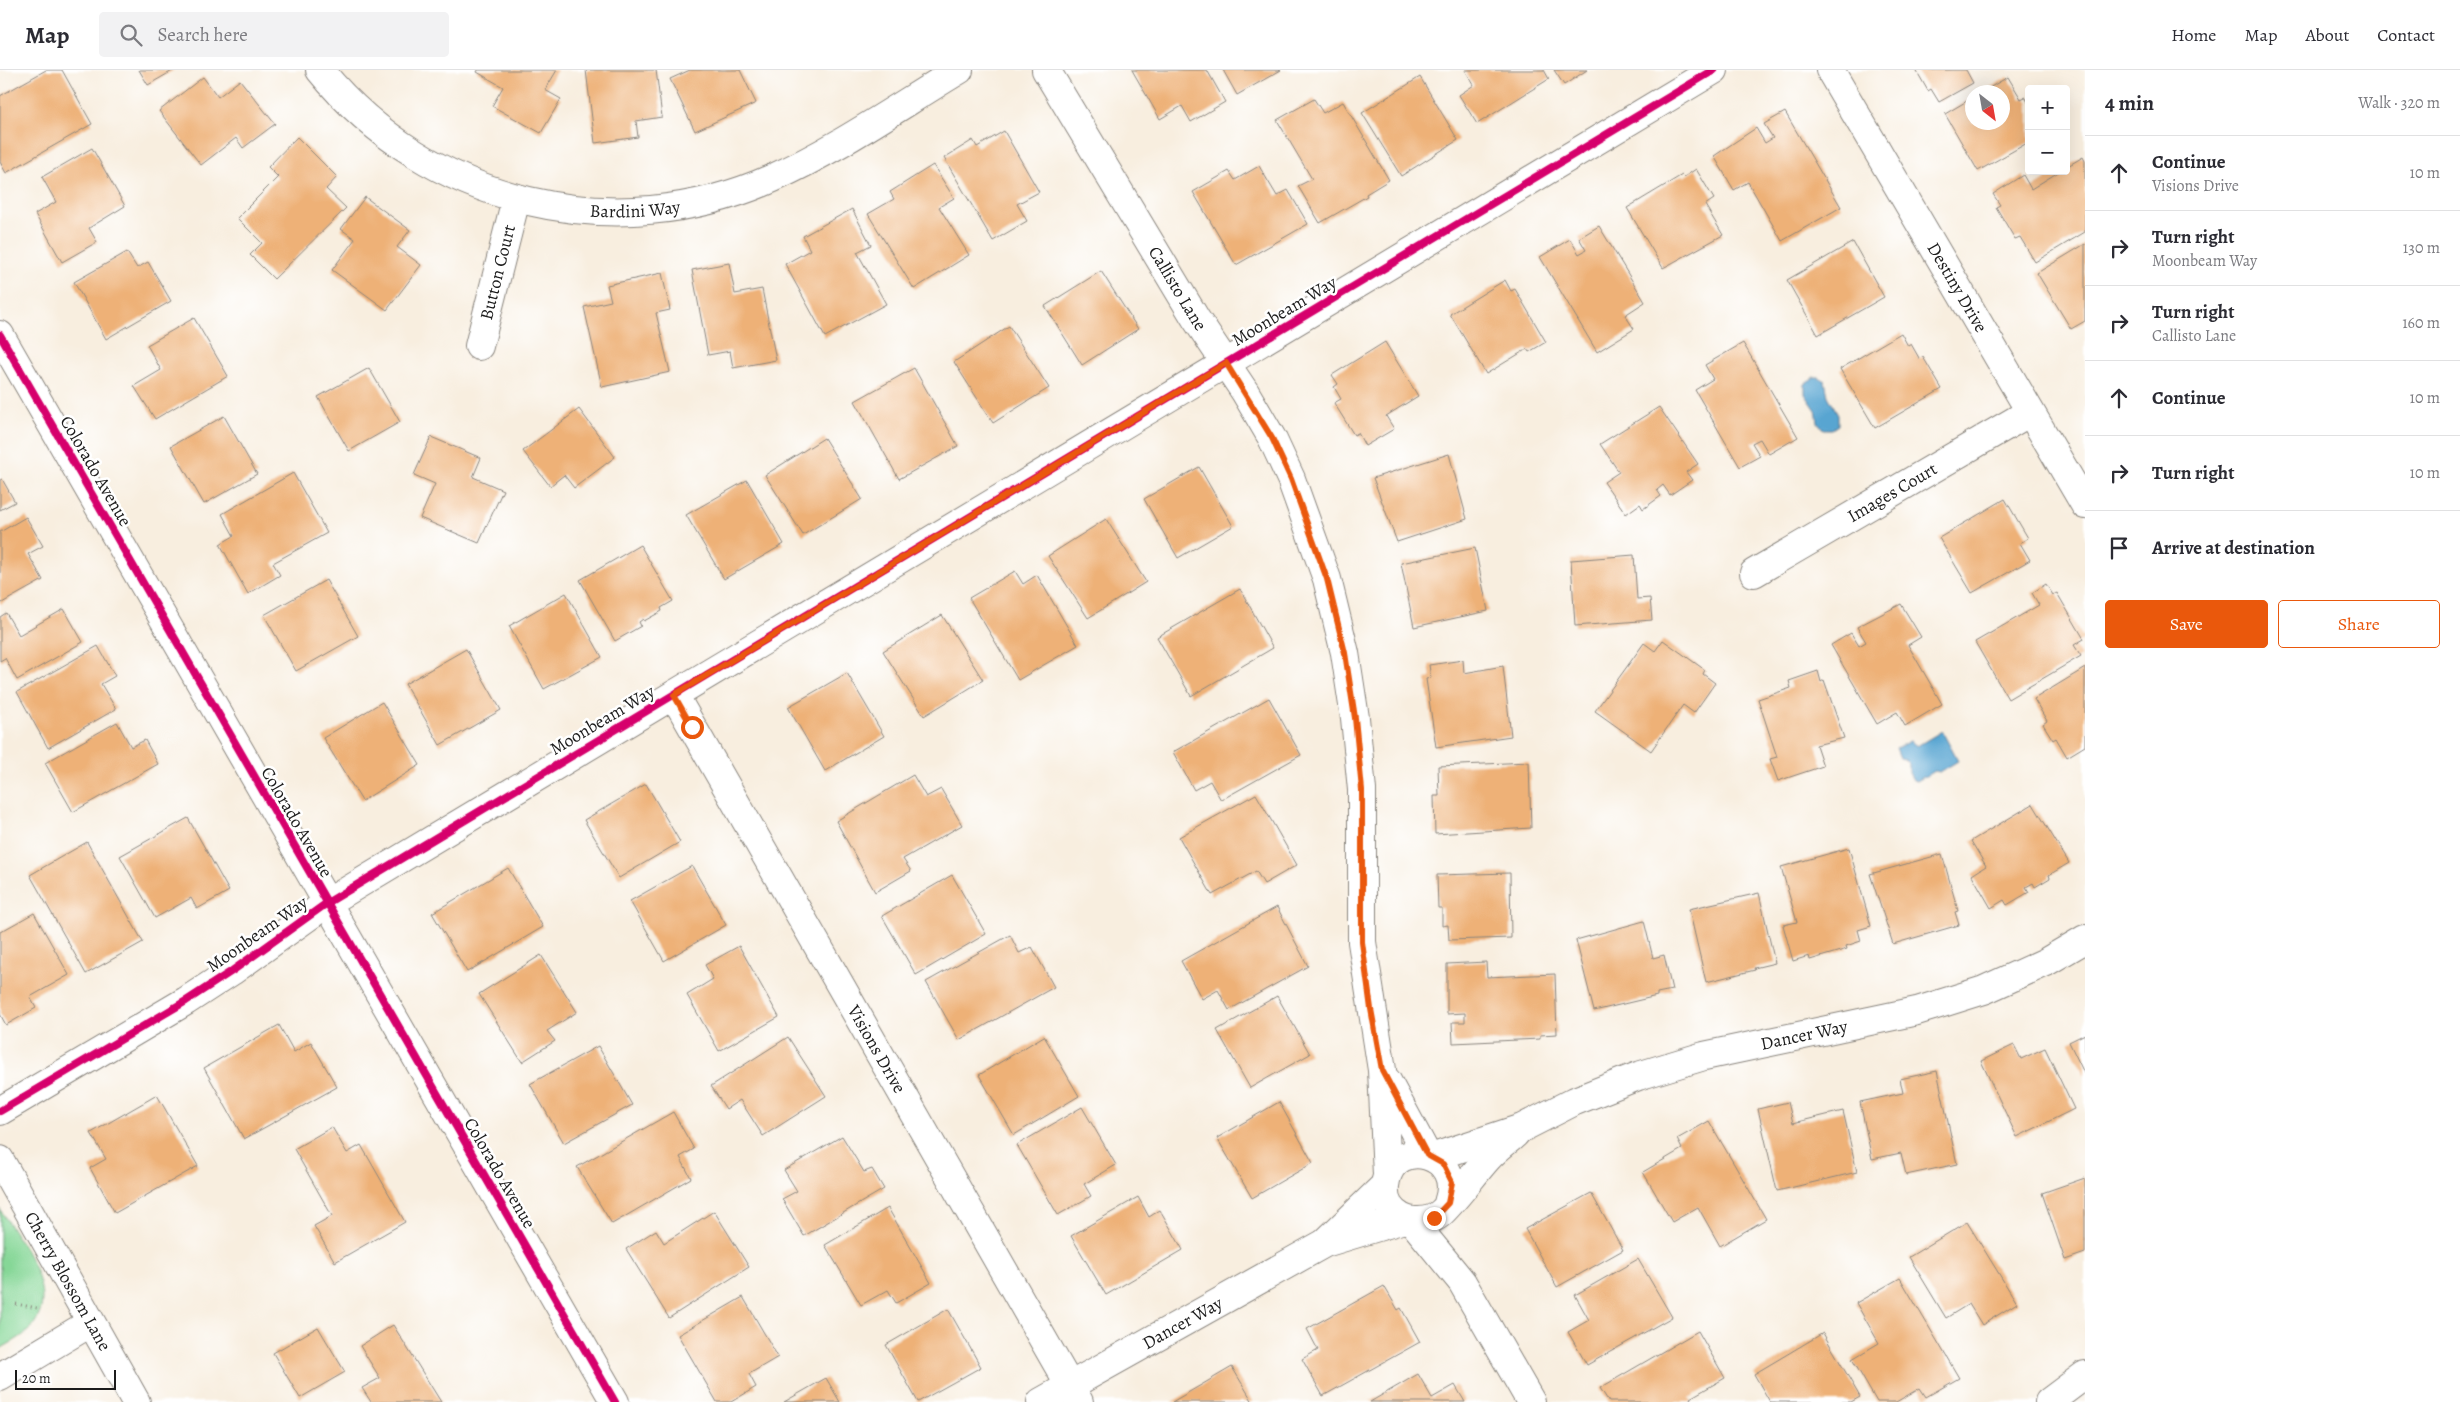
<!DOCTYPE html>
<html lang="en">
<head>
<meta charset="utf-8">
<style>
	:root { --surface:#fff; --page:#f2f2f3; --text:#2b2b33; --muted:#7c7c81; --line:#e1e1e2; --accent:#ea580c }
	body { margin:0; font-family:Alegreya,serif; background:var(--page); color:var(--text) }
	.controls { position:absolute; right:15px; top:15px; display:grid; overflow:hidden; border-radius:5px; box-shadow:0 5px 20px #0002 }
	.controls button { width:45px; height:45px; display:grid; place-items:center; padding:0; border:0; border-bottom:1px solid var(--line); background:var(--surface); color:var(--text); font:25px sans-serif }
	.compass { position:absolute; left:1965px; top:15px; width:45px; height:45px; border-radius:50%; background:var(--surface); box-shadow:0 5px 20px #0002; rotate:149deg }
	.scale { position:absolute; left:15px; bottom:12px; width:101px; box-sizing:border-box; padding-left:5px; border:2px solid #1c1c1c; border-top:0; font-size:14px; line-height:18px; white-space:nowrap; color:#1c1c1c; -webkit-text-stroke:4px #fff; paint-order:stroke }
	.stop { position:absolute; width:15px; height:15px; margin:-11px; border:4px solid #ea580c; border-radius:50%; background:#fff }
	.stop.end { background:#ea580c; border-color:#fff; box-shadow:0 1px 5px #0008 }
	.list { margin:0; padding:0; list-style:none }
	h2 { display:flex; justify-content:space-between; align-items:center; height:65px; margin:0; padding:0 20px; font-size:21px }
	h2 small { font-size:16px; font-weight:400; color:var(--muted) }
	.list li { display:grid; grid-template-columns:32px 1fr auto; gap:15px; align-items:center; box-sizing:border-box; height:75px; padding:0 20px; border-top:1px solid var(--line) }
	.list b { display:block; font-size:19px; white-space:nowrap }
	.list p { margin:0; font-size:16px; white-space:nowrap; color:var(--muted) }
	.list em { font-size:16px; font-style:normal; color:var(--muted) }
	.actions { display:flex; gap:10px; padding:15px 20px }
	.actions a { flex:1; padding:11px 0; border:1px solid var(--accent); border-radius:5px; text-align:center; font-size:18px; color:var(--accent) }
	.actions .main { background:var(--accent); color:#fff }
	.icon { flex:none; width:28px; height:28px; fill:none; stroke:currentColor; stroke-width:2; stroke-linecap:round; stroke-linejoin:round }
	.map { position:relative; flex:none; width:2085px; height:1332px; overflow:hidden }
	header { display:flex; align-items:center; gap:30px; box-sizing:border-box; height:70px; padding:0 25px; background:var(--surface); border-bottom:1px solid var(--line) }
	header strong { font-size:24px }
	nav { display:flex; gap:28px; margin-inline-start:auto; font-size:18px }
	.search { width:350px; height:45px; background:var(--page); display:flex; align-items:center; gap:12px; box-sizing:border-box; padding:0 18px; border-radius:5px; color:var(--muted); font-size:19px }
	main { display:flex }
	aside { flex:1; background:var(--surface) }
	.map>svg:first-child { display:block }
	.green { fill:#86d797; stroke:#517a5a }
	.water { fill:#59a5d1; stroke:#3a6076 }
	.building { fill:#eeb177 }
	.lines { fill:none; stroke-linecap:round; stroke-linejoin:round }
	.minor-casing { stroke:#8a857e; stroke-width:30 }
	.path { stroke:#8a857e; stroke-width:3; stroke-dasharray:1 4; stroke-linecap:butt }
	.minor { stroke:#fff; stroke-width:28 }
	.cycleway-casing { stroke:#fff; stroke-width:11 }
	.cycleway { stroke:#d6006c; stroke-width:8 }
	.route { stroke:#ea580c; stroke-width:6 }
	.labels { text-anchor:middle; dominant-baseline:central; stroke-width:5; stroke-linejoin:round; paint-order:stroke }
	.street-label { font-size:18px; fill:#1c1c1c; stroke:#fff }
</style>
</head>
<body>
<header>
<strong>Map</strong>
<div class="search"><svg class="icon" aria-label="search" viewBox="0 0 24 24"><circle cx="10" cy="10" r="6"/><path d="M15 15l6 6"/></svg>Search here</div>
<nav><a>Home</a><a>Map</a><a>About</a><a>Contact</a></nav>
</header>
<main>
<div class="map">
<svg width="2085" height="1332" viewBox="0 0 2085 1332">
	<rect width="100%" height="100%" fill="#fff"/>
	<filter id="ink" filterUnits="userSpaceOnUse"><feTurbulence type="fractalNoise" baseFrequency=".02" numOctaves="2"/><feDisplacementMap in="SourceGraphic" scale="10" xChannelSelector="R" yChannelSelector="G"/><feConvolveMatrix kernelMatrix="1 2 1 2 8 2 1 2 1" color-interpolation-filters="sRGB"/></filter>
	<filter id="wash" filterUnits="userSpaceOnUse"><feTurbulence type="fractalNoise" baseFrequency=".0096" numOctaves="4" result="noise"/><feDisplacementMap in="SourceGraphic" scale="20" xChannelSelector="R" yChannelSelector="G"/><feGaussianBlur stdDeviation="1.12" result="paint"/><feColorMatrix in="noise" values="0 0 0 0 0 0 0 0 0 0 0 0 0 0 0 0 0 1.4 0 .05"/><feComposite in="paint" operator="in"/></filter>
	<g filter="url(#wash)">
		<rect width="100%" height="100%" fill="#f8eedf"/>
		<!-- green -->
		<path class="green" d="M0,1139C19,1172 64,1224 29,1260C21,1268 10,1273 0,1279Z"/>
		<!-- water -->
		<path class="water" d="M1814,307H1818L1825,311L1828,326L1838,344V355L1832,359H1823L1818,352L1816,340L1805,324V314Z
			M1942,661L1958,691L1940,702L1934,701L1917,711L1913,710L1909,703V694L1904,689L1900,688L1896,678L1910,671L1917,676Z"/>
		<g id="blocks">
			<!-- building -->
			<path class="building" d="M46,0H62L92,54L6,103L0,92V26Z
				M139,0H174L148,15Z
				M478,0H557L545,20L561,29L541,63L492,36L503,17L477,2Z
				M586,0H656L662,47L636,51L638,67L595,73Z
				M690,0H740L756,33L695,61L670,9Z
				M1132,0H1207L1225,32L1191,52L1182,36L1160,49Z
				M1223,0H1281L1237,25Z
				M1465,0H1544L1549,9L1477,54L1459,25L1474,15Z
				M1554,0H1587L1564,15Z
				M1916,0H1966L1973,13L1939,32L1931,19L1928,21Z
				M203,7L218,27L240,10L275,54L243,78L236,68L201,95L159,41Z
				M1420,7L1458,70L1401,106L1362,43Z
				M2008,7L2021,29L2025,27L2029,34V72L1978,101L1945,44L1972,28V52H2002V22H1982Z
				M1314,29L1323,43L1343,32L1389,110L1366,124L1367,126L1320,153L1298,116L1312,109L1277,50Z
				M1785,42L1841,137L1782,171L1748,112L1734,120L1714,86L1756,58L1765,73L1773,68L1764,54Z
				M1004,61L1039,122L1017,134L1027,151L993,171L944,88L973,70L977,77Z
				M297,67L337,107L326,119L346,138L274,209L250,185L262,173L237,148L278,107L268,97Z
				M92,78L125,136L89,158L97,172L62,192L35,144L56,132L42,107Z
				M2083,87L2085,91V162L2035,192L2020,167L2015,169L1996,137L2000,135L1993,124L2023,105L2031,119L2060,101H2066V97Z
				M933,95L954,128L939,137L969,185L914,219L868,144L894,129L890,122Z
				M1259,96L1277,126L1288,120L1308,154L1236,195L1193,122L1229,101L1235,110Z
				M1696,99L1714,129L1705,135L1723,165L1663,198L1627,138L1682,105L1684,107Z
				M365,127L410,160L397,177L421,195L387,240L332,200L355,169L341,159Z
				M852,139L871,175L857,182L886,234L825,267L785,194L810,180L803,166Z
				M1599,156L1645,232L1625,245L1634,259L1597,282L1540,187L1570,169L1579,184L1586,180L1579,168Z
				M1853,172L1884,227L1818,265L1787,210Z
				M2085,174V251L2071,259L2037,203Z
				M127,182L137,198L148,192L171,231L106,269L74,212Z
				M729,193L735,224L762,219L776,290L733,298L730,281L708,285L692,200Z
				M1101,201L1138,259L1082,295L1045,236Z
				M662,203L670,240L656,243L670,302L602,317L584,237L611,231L607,215Z
				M1505,210L1511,221L1515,219L1546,272L1529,282L1527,279L1486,304L1450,244Z
				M194,248L228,306L155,349L134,316L161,300L147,275Z
				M1009,256L1049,318L993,353L954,292Z
				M1901,263L1908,276L1911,274L1919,288L1923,287L1942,319L1875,358L1840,299Z
				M1385,272L1418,326L1386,346L1394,359L1365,376L1358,363L1354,365L1334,333L1341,329L1334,317L1338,314L1332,305Z
				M1743,273L1798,367L1769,384L1760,369L1752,373L1760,386L1740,397L1695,320L1713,309L1705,295Z
				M369,298L400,352L349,381L318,327Z
				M914,298L958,376L899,409L855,331Z
				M1659,337L1698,394L1686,402L1692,410L1670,425L1663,415L1657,420L1661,426L1643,439L1640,434L1626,444L1604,412L1619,402L1600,374Z
				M579,339L615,387L574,418L564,405L550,416L523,381Z
				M224,346L257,404L204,434L171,376Z
				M431,367L481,388L473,407L503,420L479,473L420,448L435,414L414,405Z
				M824,368L862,429L803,465L765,405Z
				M1449,384L1467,449L1397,472L1373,408Z
				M1199,397L1233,456L1178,488L1144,429Z
				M293,403L327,463L273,493L280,505L248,524L220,474L234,466L222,444Z
				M2,409L15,432L0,440V410Z
				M747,410L784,474L724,509L686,445Z
				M2005,429L2028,468L2020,473L2030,490L1972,523L1939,468Z
				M26,447L43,476L28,484L43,510L0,534V462Z
				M1106,449L1146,512L1088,548L1048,486Z
				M640,475L673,531L661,538L662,541L644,551L643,549L639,552L641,556L615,571L580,510Z
				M1475,478L1488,541L1414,557L1401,493Z
				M1634,485L1637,529L1650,528L1652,550L1575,556L1571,490Z
				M1015,501L1023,514L1037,505L1078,575L1018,610L969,528Z
				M326,510L358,566L296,601L264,545Z
				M2046,514L2053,525L2057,523L2084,569L2074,575L2081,586L2008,629L1975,572L2039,535L2032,523Z
				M1240,519L1273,578L1191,626L1157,567Z
				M566,523L602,587L544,619L509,556Z
				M1901,534L1921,567L1908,575L1942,634L1905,656L1897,642L1877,654L1831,575L1851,563L1859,576L1866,572L1857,557Z
				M64,539L83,572L17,610L5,588L0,591V547L6,543L19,565Z
				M942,545L983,610L924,646L883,581Z
				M1663,570L1705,600L1703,604L1715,613L1694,643L1683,635L1651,681L1595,641L1644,573L1655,581Z
				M98,576L115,606L101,614L116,639L48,678L17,622Z
				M466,579L501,640L440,675L405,614Z
				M1463,590L1464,603L1503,596L1511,666L1436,677L1426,609L1431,608L1429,595Z
				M2085,598V676L2067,687L2056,668L2053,670L2043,654L2047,651L2034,629Z
				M1818,601L1821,612L1824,610L1844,668L1816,675L1823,696L1778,711L1770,689L1777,687L1758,629L1791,618L1789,611Z
				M847,603L884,666L825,701L788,637Z
				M1269,628L1301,685L1221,730L1210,711L1194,720L1173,682Z
				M382,632L420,695L362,731L323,668Z
				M117,652L131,677L145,670L158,694L73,742L45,693Z
				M1529,692L1531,758L1435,764L1434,726H1439L1438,696Z
				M913,705L926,727L941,719L962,755L903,789L911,801L875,822L836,751Z
				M646,714L680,772L619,808L584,750Z
				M1256,724L1297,795L1264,814L1256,801L1212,825L1179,767Z
				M2033,734L2069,793L2049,805L2050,808L2035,817L2033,813L2026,817L2029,822L2007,835L2004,830L1991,838L1972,805L1986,796L1971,771Z
				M188,748L229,821L197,839L191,828L155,848L120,786Z
				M87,772L143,872L86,904L30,805Z
				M1849,778L1871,856L1858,860L1861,871L1846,876L1847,879L1810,890L1809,886L1793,891L1783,855L1797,852L1781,797Z
				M1942,784L1958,841L1955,842L1959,855L1893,874L1870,804Z
				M692,796L726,855L664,891L630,831Z
				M508,798L543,857L467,902L432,843Z
				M1510,803L1511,868L1449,870L1448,855L1442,856V838H1438L1437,805Z
				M952,805L986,864L916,905L882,846Z
				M1759,823L1775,893L1754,898L1755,900L1706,912L1689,839Z
				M1277,837L1308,896L1229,940L1218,920L1202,929L1181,891Z
				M34,843L69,905L30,927L36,938L6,955L0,944V862Z
				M1644,851L1653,888L1664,885L1672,920L1657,923V926L1594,941L1576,870Z
				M1010,865L1019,883L1032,877L1054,917L959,970L926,912Z
				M739,876L779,947L719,981L687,925L713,909L705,895Z
				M541,885L577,942L547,961L555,971L522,992L479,924Z
				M1486,892L1487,907L1555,904L1557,964L1540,965V969L1453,973L1452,952H1465V943L1447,944V894Z
				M1277,926L1310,984L1250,1018L1217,960Z
				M279,955L294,982L311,972L337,1017L244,1069L204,998Z
				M2085,964V1005L2069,972Z
				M1044,966L1079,1026L1014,1065L979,1005Z
				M788,967L826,1026L763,1066L740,1030L726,1039L711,1016Z
				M2014,975L2021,989L2045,978L2074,1039L2017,1067L1981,991Z
				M598,976L632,1035L564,1073L530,1014Z
				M1937,1001L1957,1094L1906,1105L1901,1083L1872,1089L1860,1032L1903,1023L1900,1009Z
				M157,1025L198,1096L115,1143L90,1098L106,1089L91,1063Z
				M1279,1032L1313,1093L1252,1128L1217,1068Z
				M1788,1032L1793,1053L1843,1041L1857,1102L1777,1121L1758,1039Z
				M1082,1037L1116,1095L1084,1114L1091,1126L1058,1145L1017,1075Z
				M673,1042L694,1079L680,1087L691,1108L612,1154L577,1097Z
				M1709,1051L1766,1149L1720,1176L1698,1137L1672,1152L1643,1102L1682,1079L1677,1069Z
				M332,1057L347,1083L361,1075L405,1152L335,1192L314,1156L332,1146L294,1079Z
				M842,1066L864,1102L872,1099L884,1119L804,1166L782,1129L797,1121L784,1100Z
				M2085,1108V1183L2065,1190L2042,1123Z
				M1591,1123L1623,1180L1557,1217L1525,1159Z
				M1138,1127L1149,1147L1160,1140L1183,1180L1106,1225L1071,1166Z
				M888,1138L931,1213L896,1233L888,1220L861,1235L825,1175Z
				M714,1141L749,1197L669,1248L626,1179L656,1160L664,1173Z
				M1967,1152L2017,1233L1982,1255L1969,1234L1946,1248L1909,1187Z
				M1638,1189L1672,1247L1587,1295L1568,1262L1589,1250L1575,1225Z
				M1900,1208L1959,1308L1926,1327L1920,1318L1896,1332H1877L1852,1289L1879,1273L1856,1233Z
				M1384,1216L1398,1240L1401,1238L1420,1272L1323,1326L1302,1289L1318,1280L1307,1259Z
				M743,1227L778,1287L749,1304L756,1317L731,1332H717L678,1265Z
				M948,1239L981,1297L918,1332L886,1275Z
				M393,1255L441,1332H371L362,1318L380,1308L360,1276Z
				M318,1257L345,1302L300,1328L273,1283Z
				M1698,1261L1725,1308L1690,1328L1692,1332H1609L1600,1318Z
				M1823,1263L1860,1327L1851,1332H1770L1754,1304Z
				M1232,1297L1253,1332H1172Z
				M1418,1304L1432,1328L1455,1315L1465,1332H1370Z
				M826,1308L840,1332H784Z"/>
		</g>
	</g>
	<g filter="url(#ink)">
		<use href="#blocks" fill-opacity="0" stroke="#8a857e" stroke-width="1"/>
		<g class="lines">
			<!-- minor casing -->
			<g class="minor-casing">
				<g id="minor">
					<path id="s1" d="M320,0C428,134 616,179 773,108C836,80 899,36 959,0"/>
					<path id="s2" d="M1046,0L1196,249L1245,322L1272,368L1291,409L1327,509L1345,583L1355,648L1362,720V872L1382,1000L1387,1105"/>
					<path id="s3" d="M1830,0L2085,435"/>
					<path d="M0,265L615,1332"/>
					<path id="s4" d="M479,276L516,129"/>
					<path id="s5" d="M1754,503L2030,342"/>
					<path id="s6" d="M674,625L1079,1332"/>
					<path d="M1387,1011L1427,1085"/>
					<path d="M0,1041L186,931L232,901L327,833L1714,0"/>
					<path id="s7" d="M1434,1087L1522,1058L1575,1031L1638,1006L1704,986L1917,941L1984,920L2046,892L2085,869"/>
					<path id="s8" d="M0,1090L136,1332"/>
					<path d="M1448,1133C1466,1083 1396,1065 1386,1110C1384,1119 1384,1128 1389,1136C1395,1145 1406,1152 1418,1151C1427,1151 1436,1148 1442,1142C1458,1126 1472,1106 1487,1089C1495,1080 1506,1072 1515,1064"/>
					<path d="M1413,1152L1462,1212L1531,1332"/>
					<path d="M1328,1170L1384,1116"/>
					<path d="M0,1307L90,1253"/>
					<path id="s9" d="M1041,1332L1325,1173L1404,1149"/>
					<path d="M2049,1332L2085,1305"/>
				</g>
			</g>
			<!-- path -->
			<path class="path" d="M16,1234L37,1238"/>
			<!-- minor -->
			<use href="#minor" class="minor"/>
			<!-- cycleway casing -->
			<g class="cycleway-casing">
				<path id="cycleway" d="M0,265L615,1332
					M0,1041L186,931L232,901L327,833L1714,0"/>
			</g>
			<!-- cycleway -->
			<use href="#cycleway" class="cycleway"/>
		</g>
	</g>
	<g class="lines" filter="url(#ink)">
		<!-- route -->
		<path class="route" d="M692,657L674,625L1226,293L1272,368L1291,409L1327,509L1345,583L1355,648L1362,720V872L1371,939L1382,1000L1427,1085L1443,1094L1452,1112L1448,1133L1434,1148"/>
	</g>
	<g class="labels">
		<!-- street labels -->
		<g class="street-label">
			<text stroke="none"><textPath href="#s1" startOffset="358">Bardini Way</textPath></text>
			<text stroke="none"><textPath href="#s4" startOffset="76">Button Court</textPath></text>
			<text stroke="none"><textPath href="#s2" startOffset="255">Callisto Lane</textPath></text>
			<text stroke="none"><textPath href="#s3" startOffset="252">Destiny Drive</textPath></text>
			<text transform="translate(1284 241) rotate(-31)">Moonbeam Way</text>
			<text transform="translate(96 401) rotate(60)">Colorado Avenue</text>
			<text stroke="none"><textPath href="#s5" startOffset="160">Images Court</textPath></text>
			<text transform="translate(602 650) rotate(-31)">Moonbeam Way</text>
			<text transform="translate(297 752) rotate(60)">Colorado Avenue</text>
			<text transform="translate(257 864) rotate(-35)">Moonbeam Way</text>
			<text stroke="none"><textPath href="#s7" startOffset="391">Dancer Way</textPath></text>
			<text stroke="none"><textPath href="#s6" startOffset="408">Visions Drive</textPath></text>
			<text transform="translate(500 1103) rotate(60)">Colorado Avenue</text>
			<text stroke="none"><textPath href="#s8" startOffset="139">Cherry Blossom Lane</textPath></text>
			<text stroke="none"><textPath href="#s9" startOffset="162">Dancer Way</textPath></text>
		</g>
	</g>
</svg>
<div class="controls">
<button>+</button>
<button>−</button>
</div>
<svg class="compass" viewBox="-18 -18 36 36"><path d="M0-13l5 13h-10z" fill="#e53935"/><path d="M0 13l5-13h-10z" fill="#7c7c81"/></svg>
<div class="scale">20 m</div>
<div class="stop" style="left:692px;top:657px"></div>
<div class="stop end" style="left:1434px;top:1148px"></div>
</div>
<aside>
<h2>4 min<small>Walk · 320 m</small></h2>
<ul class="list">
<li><svg class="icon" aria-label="ahead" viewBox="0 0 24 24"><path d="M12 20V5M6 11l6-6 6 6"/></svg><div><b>Continue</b><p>Visions Drive</p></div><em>10 m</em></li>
<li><svg class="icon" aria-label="right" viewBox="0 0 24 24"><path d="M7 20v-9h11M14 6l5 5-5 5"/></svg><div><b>Turn right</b><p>Moonbeam Way</p></div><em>130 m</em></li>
<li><svg class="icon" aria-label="right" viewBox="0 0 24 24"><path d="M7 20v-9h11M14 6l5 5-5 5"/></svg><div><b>Turn right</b><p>Callisto Lane</p></div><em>160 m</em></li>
<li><svg class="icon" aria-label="ahead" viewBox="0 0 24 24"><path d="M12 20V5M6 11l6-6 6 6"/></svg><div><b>Continue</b></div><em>10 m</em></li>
<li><svg class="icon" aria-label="right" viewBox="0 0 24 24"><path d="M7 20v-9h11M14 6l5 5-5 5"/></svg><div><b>Turn right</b></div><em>10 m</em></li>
<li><svg class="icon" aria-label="arrive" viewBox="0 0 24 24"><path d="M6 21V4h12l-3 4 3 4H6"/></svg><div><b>Arrive at destination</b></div></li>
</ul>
<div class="actions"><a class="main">Save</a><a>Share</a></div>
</aside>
</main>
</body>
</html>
